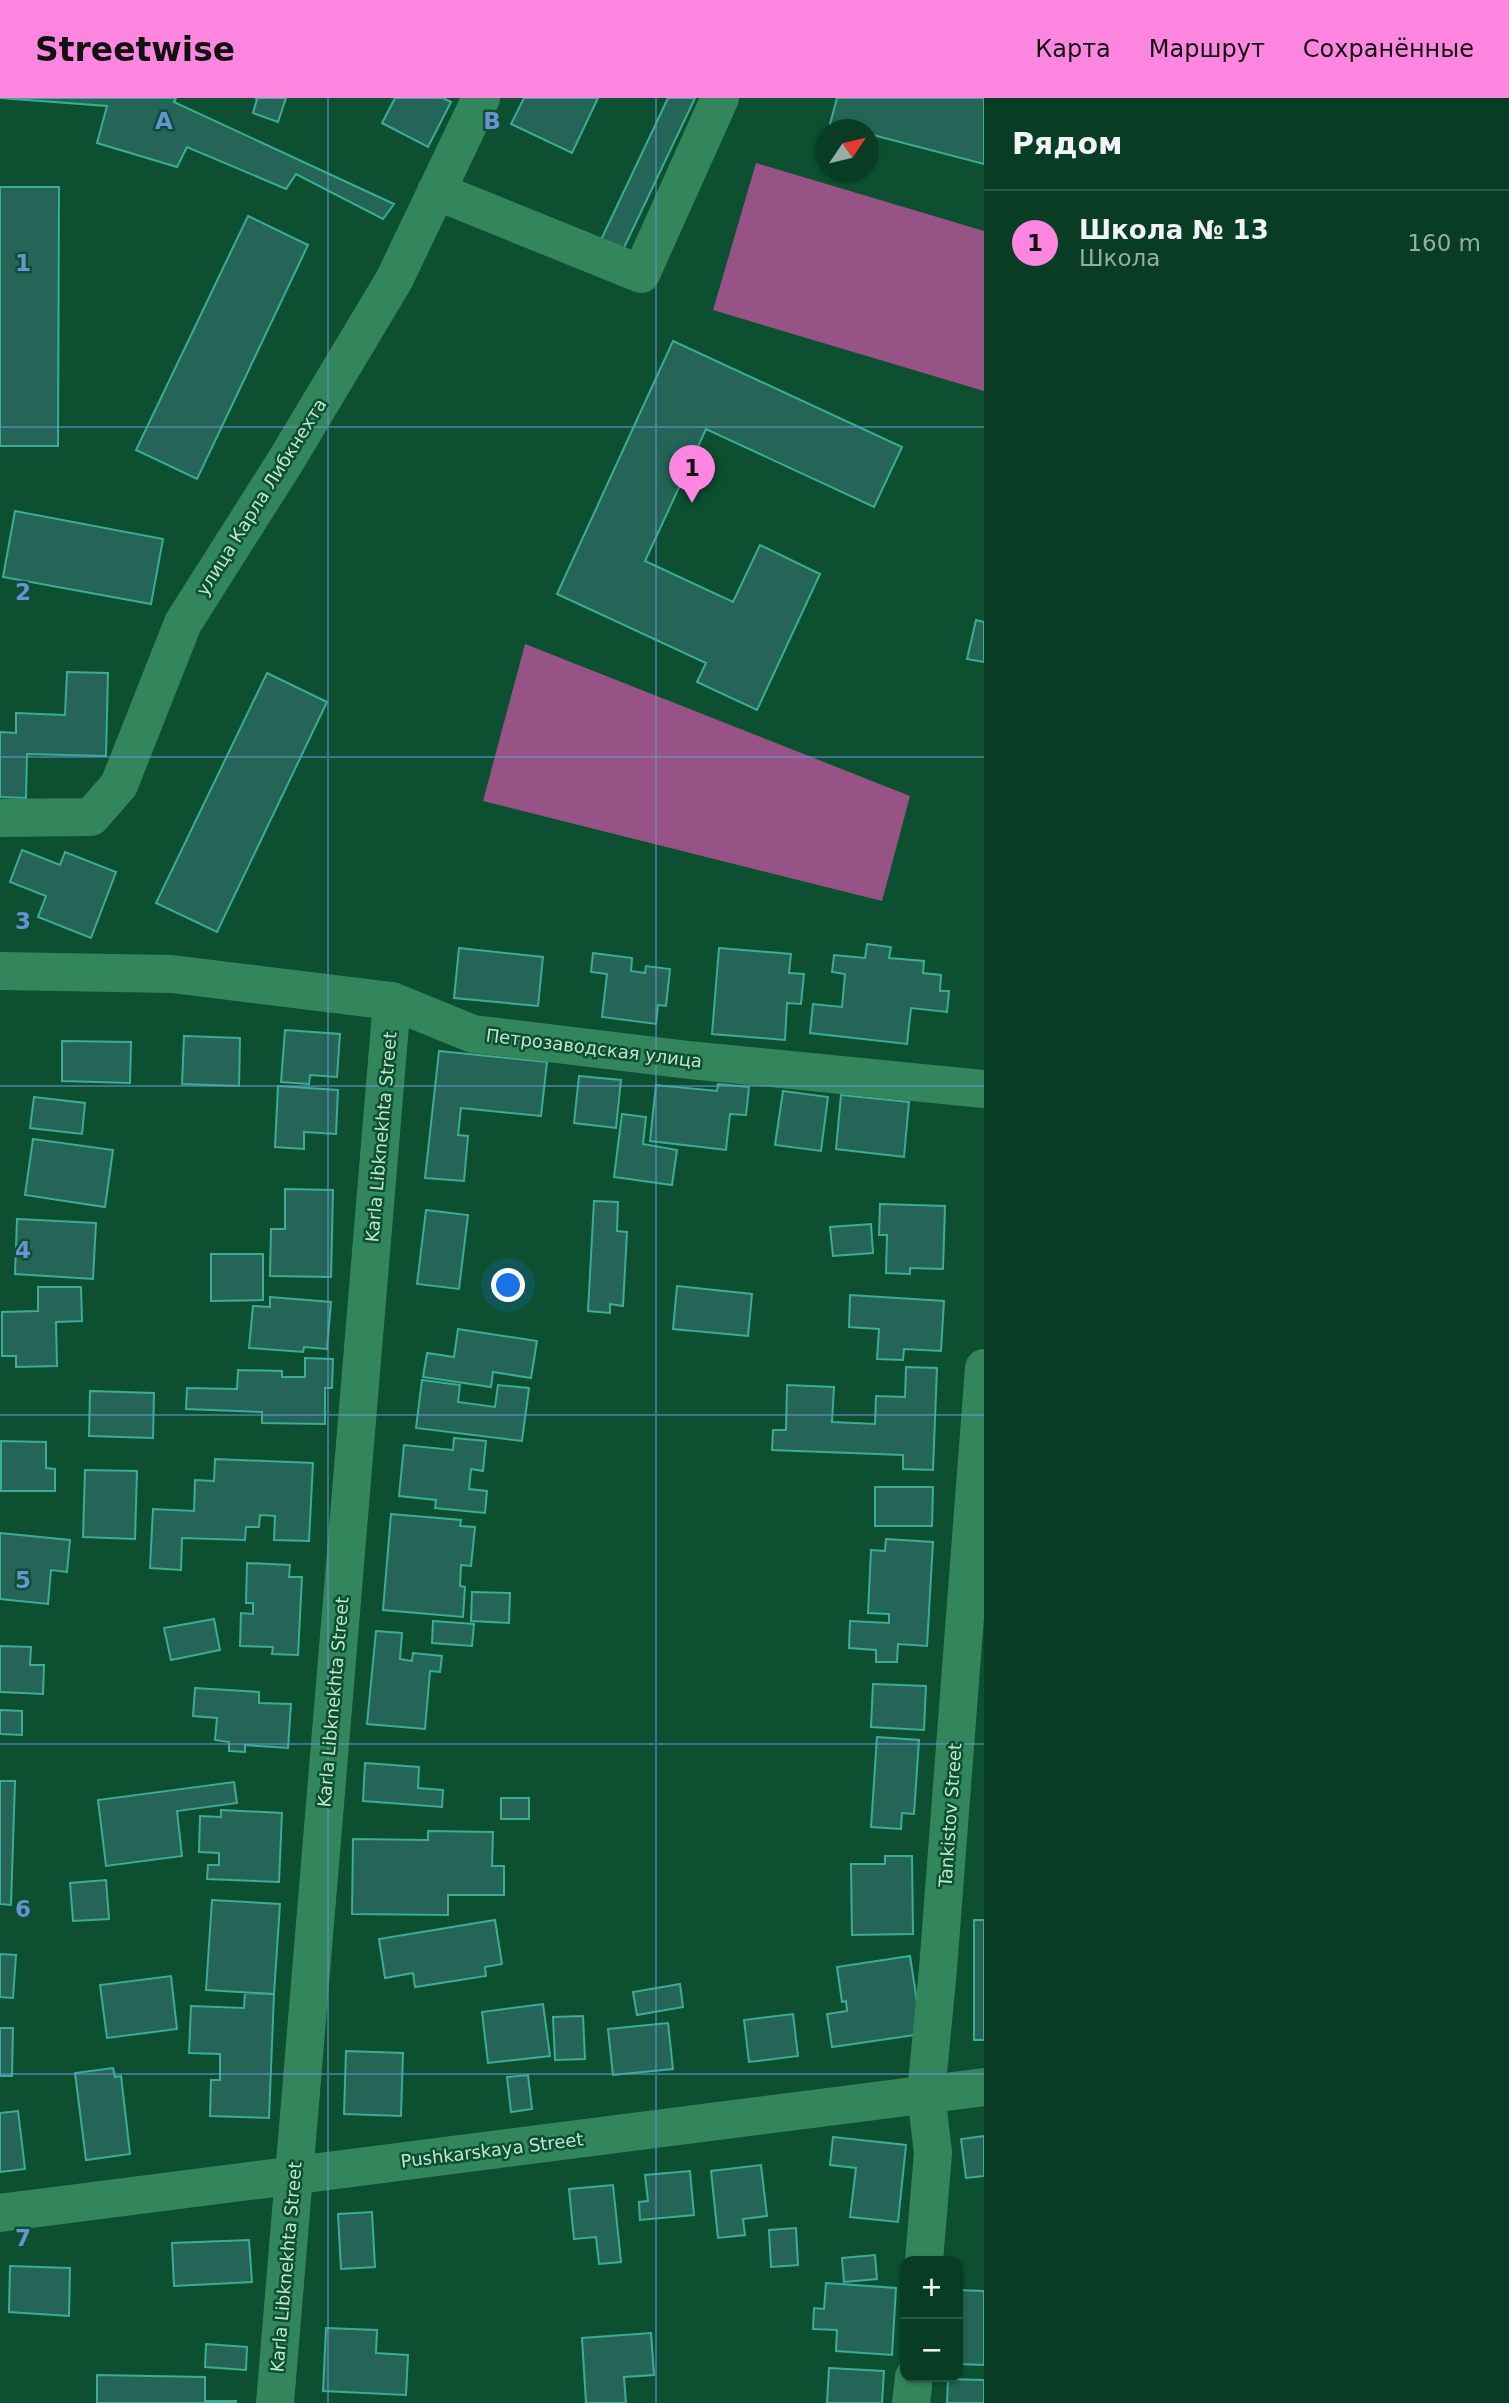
<!DOCTYPE html>
<html lang="ru">
<head>
<meta charset="utf-8">
<style>
	:root { --surface:#093c25; --page:#12432d; --text:#f1f3f6; --muted:#99ada7; --line:#295642; --accent:#fe85e0 }
	body { margin:0; font-family:"DejaVu Sans",sans-serif; background:var(--page); color:var(--text) }
	.controls { position:absolute; right:21px; bottom:21px; display:grid; overflow:hidden; border-radius:14px; box-shadow:0 2px 5px #0004 }
	.controls button { width:63px; height:63px; display:grid; place-items:center; padding:0; border:0; border-bottom:2px solid var(--line); background:var(--surface); color:var(--text); font:35px sans-serif }
	.compass { position:absolute; left:816px; top:21px; width:63px; height:63px; border-radius:50%; background:var(--surface); box-shadow:0 2px 5px #0004; rotate:55deg }
	.you { position:absolute; left:509px; top:1188px; width:24px; height:24px; margin:-18px; border:5px solid #fff; border-radius:50%; background:#1a73e8; box-shadow:0 0 0 10px #1a73e833 }
	.badge { display:grid; place-items:center; width:46px; height:46px; border-radius:50%; background:var(--accent); color:#111; font-size:23px; font-weight:700 }
	.pin { position:absolute; translate:-50% -58px; filter:drop-shadow(0 2px 4px #0008) }
	.pin::after { content:''; position:absolute; top:37px; width:24px; height:21px; background:inherit; clip-path:polygon(0 0,100% 0,50% 100%) }
	.list { margin:0; padding:0; list-style:none }
	h2 { display:flex; justify-content:space-between; align-items:center; height:91px; margin:0; padding:0 28px; font-size:30px }
	h2 small { font-size:23px; font-weight:400; color:var(--muted) }
	.list li { display:grid; grid-template-columns:46px 1fr auto; gap:21px; align-items:center; box-sizing:border-box; height:105px; padding:0 28px; border-top:2px solid var(--line) }
	.list b { display:block; font-size:26px; white-space:nowrap }
	.list p { margin:0; font-size:23px; white-space:nowrap; color:var(--muted) }
	.list em { font-size:23px; font-style:normal; color:var(--muted) }
	.map { position:relative; flex:none; width:984px; height:2305px; overflow:hidden }
	header { display:flex; align-items:center; gap:42px; box-sizing:border-box; height:98px; padding:0 35px; background:var(--accent); color:#111 }
	header strong { font-size:33px }
	nav { display:flex; gap:38px; margin-inline-start:auto; font-size:24px }
	main { display:flex }
	aside { flex:1; background:var(--surface) }
	.map>svg:first-child { display:block }
	.green { fill:#975386 }
	.building { fill:#246558; stroke:#3dac96; stroke-width:2 }
	.lines { fill:none; stroke-linecap:round; stroke-linejoin:round }
	.minor { stroke:#33865b; stroke-width:38 }
	.grid { fill:none; stroke:#6793d4; stroke-width:2; stroke-opacity:0.55 }
	.labels { text-anchor:middle; dominant-baseline:central; stroke-width:5; stroke-linejoin:round; paint-order:stroke }
	.street-label { font-size:18px; fill:#c1e7cf; stroke:#0c5031 }
	.grid-label { font-size:23px; text-anchor:middle; font-weight:bold; fill:#6793d4; stroke:#0c5031; stroke-width:5; stroke-linejoin:round; paint-order:stroke }
</style>
</head>
<body>
<header>
<strong>Streetwise</strong>
<nav><a>Карта</a><a>Маршрут</a><a>Сохранённые</a></nav>
</header>
<main>
<div class="map">
<svg width="984" height="2305" viewBox="0 0 984 2305">
	<rect width="100%" height="100%" fill="#0c5031"/>
	<!-- green -->
	<path class="green" d="M756,65L984,133V293L713,212Z
		M525,546L910,698L882,803L483,703Z"/>
	<!-- building -->
	<path class="building" d="M0,0H176L174,4L394,106L383,121L296,76L286,91L187,49L177,69L97,45L107,8Z
		M255,0H286L278,24L253,15L257,1Z
		M395,0H443L451,4L428,49L382,25Z
		M524,0H598L572,55L511,26Z
		M668,0H695L621,156L599,146Z
		M837,0H984V66L869,36V32H851L830,26Z
		M0,89H59L58,348H0Z
		M248,118L308,147L197,381L136,352Z
		M673,243L902,349L874,409L706,331L645,463L733,504L760,447L820,476L757,612L697,584L706,565L557,496Z
		M15,413L163,441L151,506L3,479Z
		M976,522L984,524V564L967,561Z
		M67,574L108,575L106,658L27,656L26,700L0,699V634L16,635V615L65,617Z
		M267,575L327,604L217,834L156,805Z
		M22,752L60,767L65,754L116,774L91,840L38,819L46,798L10,784Z
		M867,846L891,849L889,860L924,863L923,875L941,877L940,893H949L947,914L911,910L907,946L810,935L813,906L842,909L845,876L832,874L834,857L865,860Z
		M459,850L543,859L538,908L454,900Z
		M719,850L791,856L789,875L804,876L801,906L787,905L785,942L712,936Z
		M593,855L632,860L631,873L645,875L646,868L670,871L666,908L658,907L656,926L602,919L607,876L591,874Z
		M285,932L340,936L337,979L310,977L309,986L281,984Z
		M184,938L240,940L239,988L182,986Z
		M62,943L131,944L130,985L62,983Z
		M439,953L547,964L541,1018L461,1010L458,1037L468,1038L464,1083L425,1080Z
		M579,978L621,982L616,1030L574,1025Z
		M718,986L749,989L746,1017L730,1016L726,1052L650,1043L656,987L717,993Z
		M278,988L338,992L336,1036L304,1034V1051L275,1049Z
		M783,993L828,999L821,1053L775,1047Z
		M841,997L909,1004L904,1059L836,1051Z
		M34,999L85,1005L82,1036L30,1030Z
		M622,1016L646,1019L643,1046L677,1052L672,1087L614,1079Z
		M33,1041L113,1052L105,1109L25,1097Z
		M285,1091L333,1092L331,1179L270,1178L271,1131H285Z
		M594,1103L618,1104L617,1133L627,1134L623,1208L610,1206V1215L588,1213Z
		M880,1106L945,1108L943,1171L910,1170V1176L886,1175L887,1137H879Z
		M426,1112L468,1117L459,1191L417,1186Z
		M17,1121L96,1125L93,1181L15,1176Z
		M871,1126L873,1155L833,1158L830,1129Z
		M211,1156H263V1202L211,1203Z
		M677,1188L752,1196L748,1238L673,1231Z
		M38,1189H81L82,1223L56,1224L57,1268L16,1269V1258H2V1214L38,1213Z
		M850,1197L944,1203L941,1253L904,1251L903,1262L877,1261L879,1231L849,1229Z
		M270,1199L331,1204L327,1251L304,1249L303,1254L249,1250L253,1208L270,1209Z
		M458,1231L537,1243L531,1280L493,1274L491,1289L423,1279L427,1255L454,1259Z
		M305,1260L333,1261L332,1290H325V1326L262,1325V1314L186,1311L187,1290L237,1291L238,1272L282,1273V1279H305Z
		M906,1269L937,1270L933,1372L903,1371V1357L772,1352L773,1332H786L787,1287L834,1289L832,1324L875,1326L876,1298L905,1299Z
		M422,1282L460,1287L458,1304L495,1309L498,1287L529,1290L522,1343L416,1330Z
		M90,1293L154,1295L153,1340L89,1338Z
		M454,1340L486,1343L483,1373L471,1371L469,1391L487,1393L485,1415L435,1410L436,1402L399,1398L404,1347L453,1352Z
		M1,1343L46,1344V1370L55,1371V1393H1Z
		M215,1361L313,1365L309,1443L274,1442L275,1418L260,1417L259,1429H246L245,1442L182,1440L181,1472L150,1470L153,1411L194,1413L195,1382L214,1383Z
		M85,1372L137,1373L135,1441L83,1439Z
		M875,1389H933L932,1428H875Z
		M391,1416L461,1422L460,1428L475,1429L471,1468L461,1467L460,1488L465,1489L463,1519L383,1512Z
		M0,1435L70,1442L67,1474L51,1472L48,1506L0,1501Z
		M886,1441L933,1444L927,1548L898,1546L897,1564H876V1552L849,1550L850,1523L889,1525V1516L868,1515L871,1452L885,1453Z
		M247,1465L290,1467L289,1479H302L298,1557L272,1556L273,1549L240,1548L241,1515L253,1516V1505H246Z
		M472,1494L510,1495L509,1525L471,1523Z
		M214,1521L220,1552L171,1562L164,1530Z
		M433,1523L474,1526L472,1548L432,1545Z
		M376,1533L402,1535L400,1561L412,1563L413,1555L442,1558L440,1574L430,1573L425,1631L367,1626Z
		M0,1548L31,1549L30,1567H44L43,1596L0,1594Z
		M873,1586L926,1588L924,1632L871,1629Z
		M195,1590L259,1594V1605L291,1606L288,1650L245,1647V1654L229,1653V1644L215,1642L217,1620L193,1618Z
		M0,1612L22,1613V1637L0,1636Z
		M877,1639L919,1642L914,1716L902,1715L901,1731L871,1729Z
		M365,1665L419,1669L418,1690L443,1692L442,1709L363,1703Z
		M0,1683H15L11,1807L0,1806Z
		M234,1684L237,1705L177,1713L182,1758L106,1768L98,1702Z
		M501,1700H529V1721H501Z
		M221,1712L282,1715L279,1784L207,1781L208,1767H219V1755L199,1754L200,1718L221,1719Z
		M428,1733L493,1734L492,1768H504V1797H448V1817L352,1816L353,1741L428,1742Z
		M885,1758H912L913,1836L852,1837L851,1766H885Z
		M106,1782L109,1821L73,1823L70,1785Z
		M212,1802L280,1806L274,1896L206,1892Z
		M495,1822L502,1866L485,1869L486,1878L415,1889L413,1875L385,1880L379,1841Z
		M974,1822H984V1942H974Z
		M0,1856L16,1857L13,1900L0,1899Z
		M910,1858L922,1936L832,1949L827,1916L847,1913L846,1903L842,1904L837,1869Z
		M171,1878L177,1931L107,1940L100,1887Z
		M680,1886L683,1909L637,1917L633,1894Z
		M245,1895L274,1896L269,2020L210,2018L211,1982H220V1956L189,1955L191,1908L244,1910Z
		M543,1906L550,1958L488,1965L482,1914Z
		M793,1916L798,1958L749,1964L744,1922Z
		M583,1918L585,1961L555,1962L553,1919Z
		M668,1925L673,1971L613,1977L608,1931Z
		M0,1930H13L12,1978H0Z
		M346,1953L403,1955L401,2018L344,2016Z
		M113,1970L115,1979L121,1978L130,2056L86,2062L75,1975Z
		M528,1977L532,2011L511,2014L507,1979Z
		M18,2013L25,2071L0,2074V2015Z
		M984,2038V2078L966,2080L961,2041Z
		M833,2039L906,2047L898,2124L850,2119L856,2070L830,2067Z
		M761,2067L767,2118L743,2121L745,2137L718,2140L711,2073Z
		M690,2073L694,2117L640,2122L639,2104L648,2103L645,2077Z
		M613,2087L621,2164L599,2166L596,2139L574,2141L569,2091Z
		M372,2114L375,2169L341,2171L338,2116Z
		M796,2130L798,2167L771,2169L769,2132Z
		M249,2142L252,2184L174,2188L172,2145Z
		M875,2157L877,2181L844,2184L842,2160Z
		M10,2168L70,2170L69,2218L9,2214Z
		M826,2185L896,2190L892,2257L836,2253L837,2232L813,2231L814,2210L824,2211Z
		M958,2192L984,2193V2267L958,2266Z
		M326,2230L377,2232L376,2255L408,2257L406,2297L323,2293Z
		M651,2235L654,2277L624,2279L626,2305H586L582,2240Z
		M206,2246L247,2249L246,2272L205,2269Z
		M829,2270L884,2273L882,2305H827Z
		M97,2277L205,2279V2303H236V2305H97Z
		M948,2281L984,2282V2305H947Z"/>
	<g class="lines">
		<!-- minor -->
		<path class="minor" d="M436,93L641,176L720,0
			M0,720L91,719L119,687L183,525L285,364L394,182L481,0
			M0,873L172,876L392,903L473,936L689,962L984,991
			M0,2115L984,1989
			M924,2163L933,2055L926,1996L938,1871L984,1270
			M275,2305L392,903
			M911,2305L914,2279"/>
	</g>
	<!-- grid -->
	<path class="grid" d="M328,0V2305M656,0V2305M0,329H984M0,659H984M0,988H984M0,1317H984M0,1646H984M0,1976H984"/>
	<g class="labels">
		<!-- street labels -->
		<g class="street-label">
			<text transform="translate(261 399) rotate(-58)">улица Карла Либкнехта</text>
			<text transform="translate(594 950) rotate(7)">Петрозаводская улица</text>
			<text transform="translate(381 1039) rotate(-85)">Karla Libknekhta Street</text>
			<text transform="translate(333 1604) rotate(-85)">Karla Libknekhta Street</text>
			<text transform="translate(950 1717) rotate(-86)">Tankistov Street</text>
			<text transform="translate(492 2052) rotate(-7)">Pushkarskaya Street</text>
			<text transform="translate(286 2169) rotate(-85)">Karla Libknekhta Street</text>
		</g>
	</g>
	<g class="grid-label">
		<text x="164" y="31">A</text>
		<text x="492" y="31">B</text>
		<text x="23" y="173">1</text>
		<text x="23" y="502">2</text>
		<text x="23" y="831">3</text>
		<text x="23" y="1160">4</text>
		<text x="23" y="1490">5</text>
		<text x="23" y="1819">6</text>
		<text x="23" y="2148">7</text>
	</g>
</svg>
<div class="controls">
<button>+</button>
<button>−</button>
</div>
<svg class="compass" viewBox="-18 -18 36 36"><path d="M0-13l5 13h-10z" fill="#e53935"/><path d="M0 13l5-13h-10z" fill="#99ada7"/></svg>
<div class="you"></div>
<div class="pin badge" style="left:692px;top:405px">1</div>
</div>
<aside>
<h2>Рядом<small></small></h2>
<ul class="list">
<li><span class="badge">1</span><div><b>Школа № 13</b><p>Школа</p></div><em>160 m</em></li>
</ul>
</aside>
</main>
</body>
</html>
